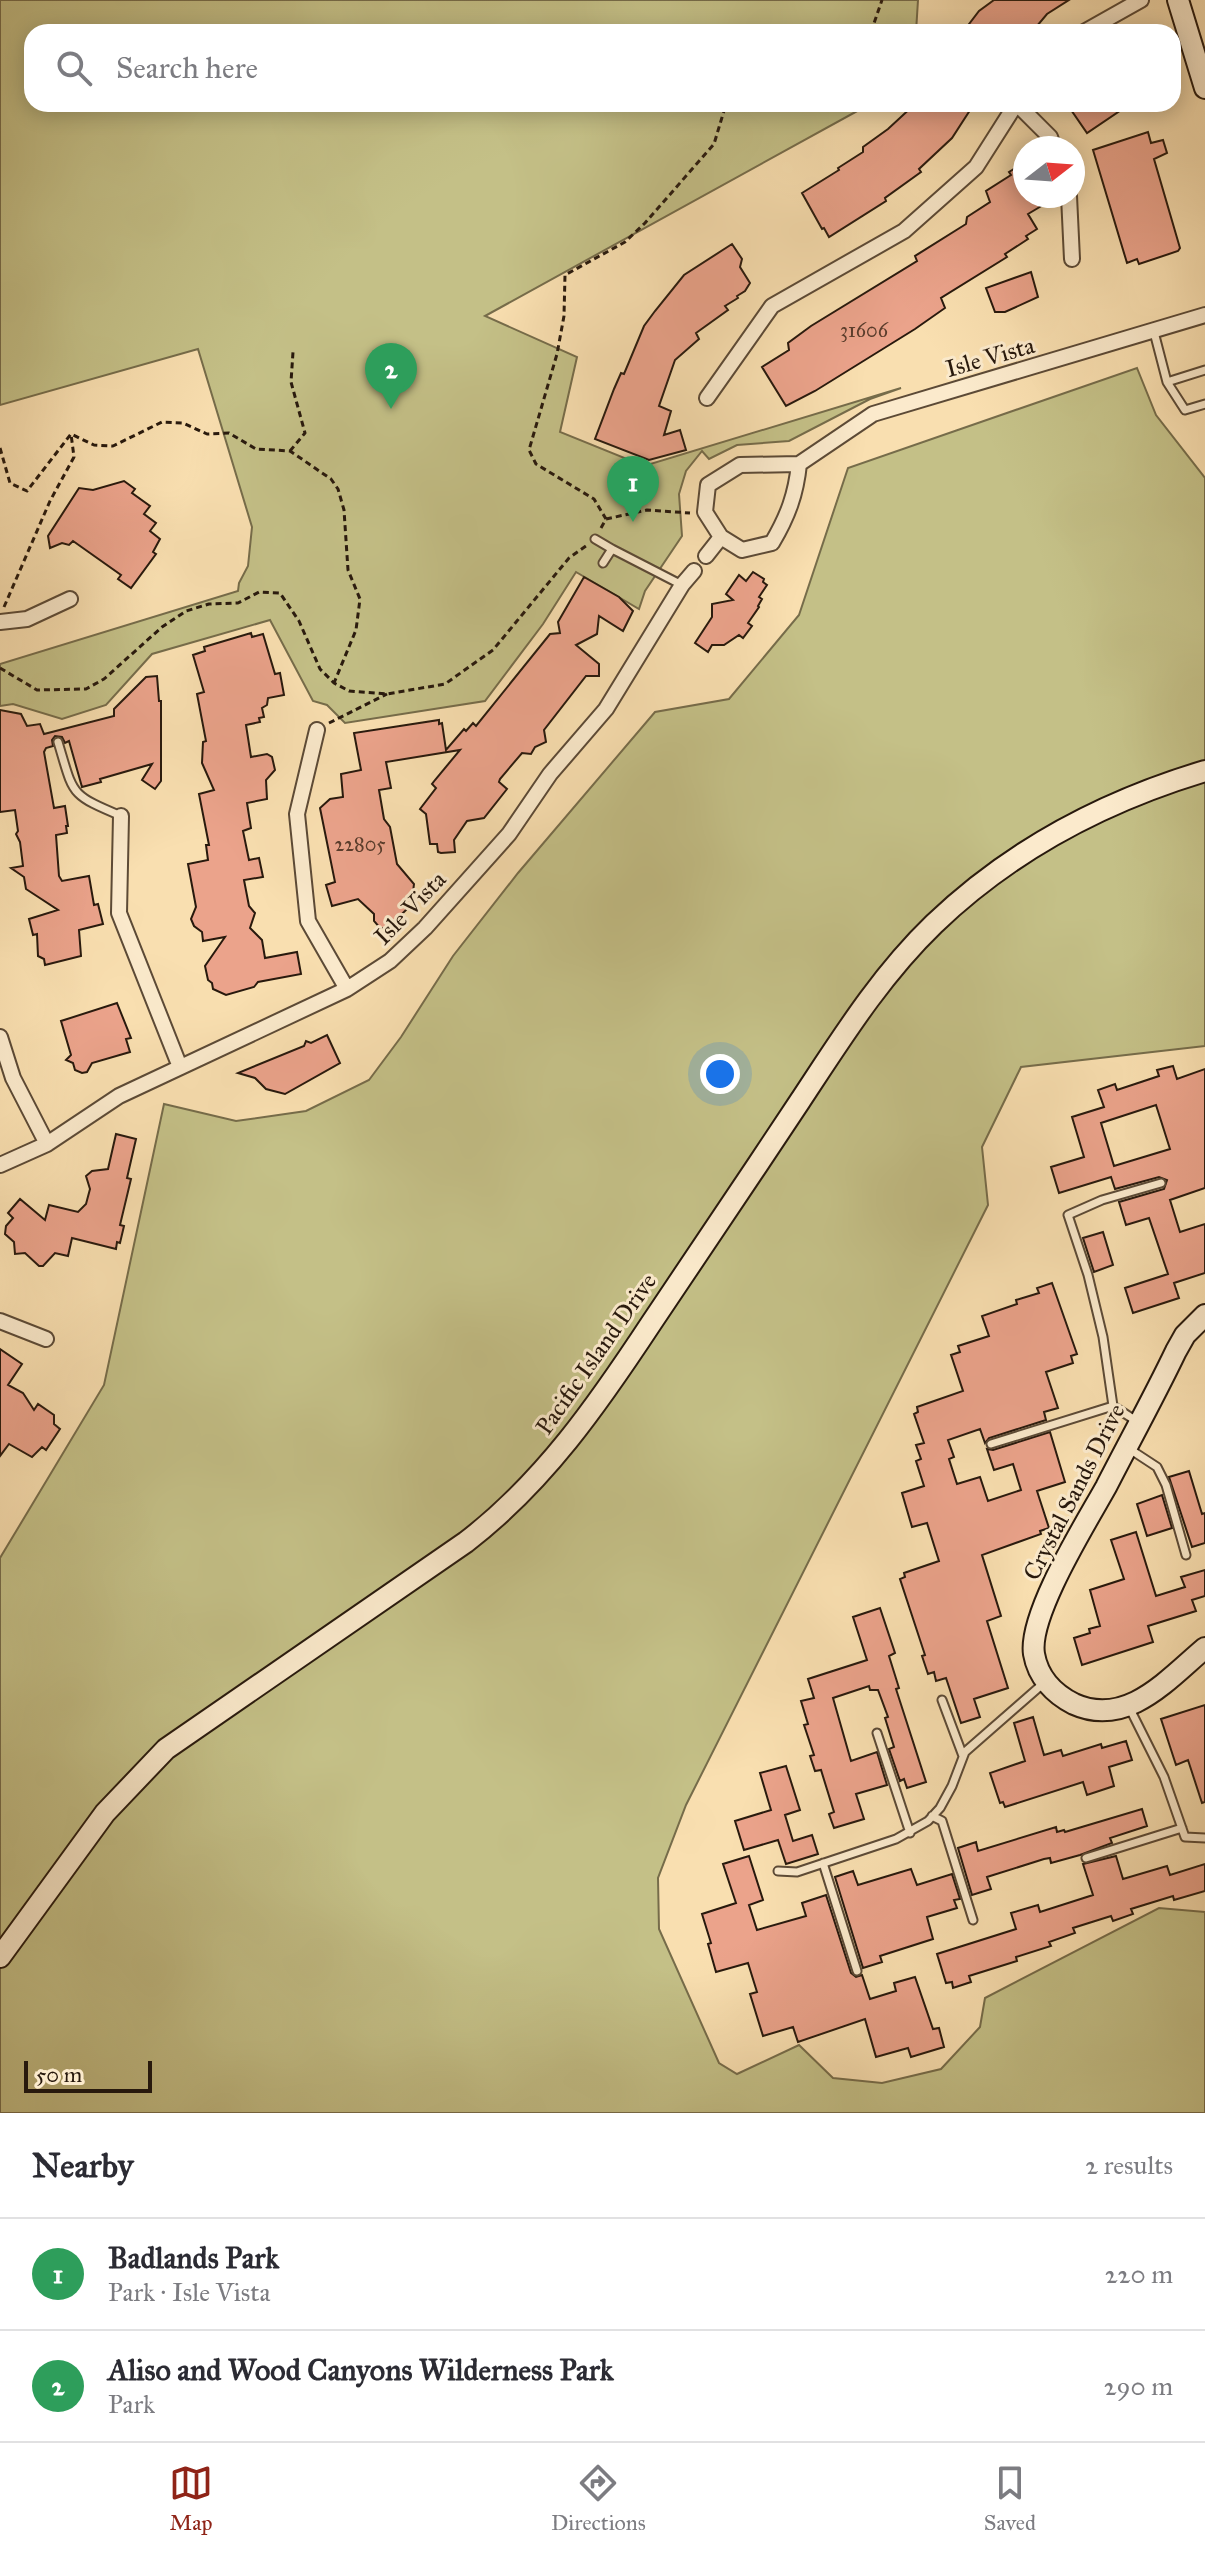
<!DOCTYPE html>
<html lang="en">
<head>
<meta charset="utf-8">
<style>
	:root { --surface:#fff; --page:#f2f2f3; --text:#2b2b33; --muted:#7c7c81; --line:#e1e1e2; --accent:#8f2418 }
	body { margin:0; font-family:"IM FELL Great Primer",serif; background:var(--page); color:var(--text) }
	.compass { position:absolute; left:1013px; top:136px; width:72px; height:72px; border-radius:50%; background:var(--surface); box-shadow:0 4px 20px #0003; rotate:73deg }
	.scale { position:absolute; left:24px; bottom:20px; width:128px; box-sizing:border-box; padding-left:8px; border:4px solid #28190d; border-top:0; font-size:22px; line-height:28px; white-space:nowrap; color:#28190d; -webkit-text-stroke:6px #fbeacc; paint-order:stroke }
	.you { position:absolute; left:720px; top:1074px; width:28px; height:28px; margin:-20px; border:6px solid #fff; border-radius:50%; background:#1a73e8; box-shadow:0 0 0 12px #1a73e833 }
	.badge { display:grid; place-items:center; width:52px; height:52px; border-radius:50%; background:var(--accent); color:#fff; font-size:26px; font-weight:700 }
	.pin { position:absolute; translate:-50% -66px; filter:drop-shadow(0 2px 4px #0008) }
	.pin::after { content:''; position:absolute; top:42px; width:28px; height:24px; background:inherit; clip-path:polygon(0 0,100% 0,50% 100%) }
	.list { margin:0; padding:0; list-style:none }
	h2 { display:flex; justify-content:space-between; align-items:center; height:104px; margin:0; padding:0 32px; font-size:34px }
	h2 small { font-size:26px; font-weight:400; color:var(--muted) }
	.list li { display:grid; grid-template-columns:52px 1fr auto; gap:24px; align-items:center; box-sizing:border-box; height:112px; padding:0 32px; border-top:2px solid var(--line) }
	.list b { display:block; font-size:30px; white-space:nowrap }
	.list p { margin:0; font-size:26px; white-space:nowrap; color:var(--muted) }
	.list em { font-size:26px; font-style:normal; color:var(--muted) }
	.icon { flex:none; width:44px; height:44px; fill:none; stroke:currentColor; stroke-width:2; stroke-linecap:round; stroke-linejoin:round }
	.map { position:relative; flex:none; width:1205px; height:2113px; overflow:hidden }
	.search { position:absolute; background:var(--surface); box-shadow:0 4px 20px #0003; left:24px; right:24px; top:24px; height:88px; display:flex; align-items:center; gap:20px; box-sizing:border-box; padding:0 28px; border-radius:24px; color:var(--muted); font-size:30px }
	.sheet { height:328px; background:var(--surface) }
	nav { display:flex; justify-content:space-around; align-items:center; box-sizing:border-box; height:112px; border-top:2px solid var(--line); background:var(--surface); font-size:22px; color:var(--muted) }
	nav a { display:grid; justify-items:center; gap:4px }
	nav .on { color:var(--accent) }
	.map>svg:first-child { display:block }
	.green { fill:#c4c087; stroke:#766c4a; stroke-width:2 }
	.building { fill:#eba38b; stroke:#28190d; stroke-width:2; fill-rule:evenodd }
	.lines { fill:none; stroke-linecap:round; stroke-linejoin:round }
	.lane-casing { stroke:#5c4a36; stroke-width:11 }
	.street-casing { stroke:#5c4a36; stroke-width:18 }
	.secondary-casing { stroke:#28190d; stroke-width:24 }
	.path { stroke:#28190d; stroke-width:3; stroke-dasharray:6 4; stroke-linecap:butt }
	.lane { stroke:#fbeacc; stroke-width:7 }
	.street { stroke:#fbeacc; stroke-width:14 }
	.secondary { stroke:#fbeacc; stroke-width:20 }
	.labels { text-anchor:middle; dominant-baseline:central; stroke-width:6; stroke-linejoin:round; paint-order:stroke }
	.number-label { font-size:20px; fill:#593c2c }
	.street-label { font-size:24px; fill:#28190d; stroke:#fbeacc }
</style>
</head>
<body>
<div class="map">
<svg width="1205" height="2113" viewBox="0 0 1205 2113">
	<rect width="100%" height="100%" fill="#f9dfb0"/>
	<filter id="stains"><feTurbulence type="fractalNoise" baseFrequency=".0025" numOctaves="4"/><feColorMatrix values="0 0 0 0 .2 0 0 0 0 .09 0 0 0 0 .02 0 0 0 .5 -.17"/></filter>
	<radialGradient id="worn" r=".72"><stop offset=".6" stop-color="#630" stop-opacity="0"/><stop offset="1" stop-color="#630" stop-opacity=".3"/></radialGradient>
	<!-- green -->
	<path class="green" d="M0,0H918L916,32H32V104H870L485,316L577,357L560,432L644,466L901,388L870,399L789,441L737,445L709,459L702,451L686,471L679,494L682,536L645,591L639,609L576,572L543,624L485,701L345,723L327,705L313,701L270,620L152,654L106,705L62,719L13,704L0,706V664L238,591L239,583L248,566L252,527L198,349L0,405Z
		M1137,368L1156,415L1205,478V1046L1021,1067L982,1147L988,1205L686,1805L658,1878L659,1929L719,2063L737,2074L799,2045L833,2078L882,2083L941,2069L980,2027L985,1998L1159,1908L1205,1912V2113H0V1558L104,1385L164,1104L236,1121L306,1111L369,1080L401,1037L453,956L518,873L655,712L729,699L799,615L848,468Z"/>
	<!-- building -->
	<path class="building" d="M994,0H1069L1047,14L1032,32H963L979,11Z
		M915,104H974L952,138L919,169L921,172L885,198L886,201L829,237L824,228L822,229L802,193L839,170L838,168L863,152V147L888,129Z
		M1067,104H1130L1087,133Z
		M1148,132L1151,143L1163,140L1167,153L1154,159L1180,248L1178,251L1139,264L1137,259L1127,263L1093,150Z
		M1025,162V196H1036L1043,205L1028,214L1037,229L1026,236L1028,239L1005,254L1007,257L941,298L945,308L915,329L815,391L786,406L762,367L789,350L788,343L811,326L917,261L915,256L966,224L967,217L990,202L986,191L1011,175L1009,172Z
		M732,244L742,259L740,267L750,283L745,291L737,296L738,298L725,306L728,310L696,333L699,339L675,360L659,406L671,411L664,435L680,430L686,450L649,460L595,439L614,389L621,373L624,374L644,326L655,311L684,275Z
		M1031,272L1038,297L1005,312H995L986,288Z
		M124,481L135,489L132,493L150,506L144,514L156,523L150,531L160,539L153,552L156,554L131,588L118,579L121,575L73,541L69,545L62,543L50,548L48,536L79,488L93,490Z
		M753,572L764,579L763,582L767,585L759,597L762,599L758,606L759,607L748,623L752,626L743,638L739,635L724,645H712L708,652L695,643L712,617V604L733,600L726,594L739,575L746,581Z
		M584,577L619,597L633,611L623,631L599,616L597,634L576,645L599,664V676H586L544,730L546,742L535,747L531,754L522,753L500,779L499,782L507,789L484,818L467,821L454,840L455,852L441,853L438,852L437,844H430L426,814L420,809L436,788L432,784L435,780L460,750L386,762L391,788L379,790L384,819L390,827L397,864L414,884L413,892L418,898L388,928H380L374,921V914L358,899L332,906L326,885L335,882L320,808L330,799L343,797L341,774L361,770L354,733L439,720V724L442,723L446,750L464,729L466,731L473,723L476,726L550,634L560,633L558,622Z
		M251,633L252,637L263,634L275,674L280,673L284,695L268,698L267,705L262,708L264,717L259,718L260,722L246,725L251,757L267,754L272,757L275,770L266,780L267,799L247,803L251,828L243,831L249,860L259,858L263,877L244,880L249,906L255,913L250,928L262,940L265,958L297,952L301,974L258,982L254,987L226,995L213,989L212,983L208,980L205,966L225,937L203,941L202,932L194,926L191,919L196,907L188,864L208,860L206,845H209L199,794L214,790L202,763L203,742L206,741L197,694L204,692L193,655L205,651L204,647Z
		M157,676L159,701H161V781L155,789L142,780L152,764L100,779L101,782L82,787L69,741L65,743L62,737L55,736L52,740L53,746L46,748L44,752L54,808L65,806L68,826H66L67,833L56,835L59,876L62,881L89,876L94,905L98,904L103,924L79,930L81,956L45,965L44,959L38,956L37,934L33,935L29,919L58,910L26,889L24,877L11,868L23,866L20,842L16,834L18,831L15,810L0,812V710L21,714L27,726L40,724L44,734L114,716V709L146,677Z
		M117,1003L131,1038L126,1039L130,1052L92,1063L87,1072L82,1073L75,1070L73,1063L66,1060L71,1055L61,1021Z
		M327,1035L340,1063L285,1094L266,1089L255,1078L238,1073L304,1046L306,1041L311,1043Z
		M1173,1066L1177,1079L1205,1069V1188L1170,1200L1180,1232L1205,1224V1273L1174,1283L1179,1298L1133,1313L1125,1288L1168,1274L1149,1218L1126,1225L1119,1202L1164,1189L1167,1180L1159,1177L1115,1189L1111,1177L1059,1193L1051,1167L1084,1157L1072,1117L1104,1107L1098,1090L1115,1084L1117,1090L1159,1076L1157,1070ZM1156,1105L1170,1149L1114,1166L1101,1123Z
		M116,1134L136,1139L127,1178L131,1179L120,1225L124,1226L120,1243L117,1242L116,1249L72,1238L68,1256L55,1253L43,1266H39L25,1253L15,1254L14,1242L5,1234L6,1226L13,1218L8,1213L20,1199L45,1220L49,1205L78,1212L86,1204L90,1189L86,1176L92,1171L108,1169Z
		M1103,1232L1113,1265L1094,1272L1083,1238Z
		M1052,1283L1077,1354L1071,1356L1073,1363L1046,1372L1058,1408L1044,1412L1046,1420L989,1438L985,1443L980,1429L948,1440L954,1457L949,1459L957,1484L980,1477L988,1501L1021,1490L1013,1464L994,1470L987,1449L993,1450L1050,1432L1065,1482L1037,1491L1049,1528L1040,1531L1041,1534L982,1555L1001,1616L987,1621L1008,1688L974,1699L980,1717L961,1723L946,1678L936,1681L934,1672L928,1674L922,1656L925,1655L900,1579L905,1577L904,1573L939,1561L927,1523L912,1527L902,1493L924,1486L916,1461L921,1459L916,1445L924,1443L914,1414L918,1412L917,1407L963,1391L951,1355L960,1352L958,1346L989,1336L982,1316L1017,1304L1016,1300L1039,1293L1037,1288Z
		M0,1349L22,1364L8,1385L23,1393L34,1410L38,1404L54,1415V1424L60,1429L46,1450L42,1447L32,1457L9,1444L0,1456Z
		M1189,1471L1202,1514L1205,1513V1543L1192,1547L1169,1477Z
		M1162,1495L1172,1528L1147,1536L1137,1504Z
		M1136,1532L1156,1596L1185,1587L1181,1577L1205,1570V1596L1192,1600L1196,1611L1148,1626L1153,1642L1082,1665L1074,1638L1090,1633L1089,1629L1100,1626L1090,1590L1124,1579L1111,1540Z
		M880,1608L895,1653L889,1656L899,1688L896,1689L926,1782L907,1788L904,1779L900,1781L889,1749L894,1747L885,1718L888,1717L878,1690H870L869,1686L833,1698L851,1761L877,1752L887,1785L856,1794L864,1819L834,1828L829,1814L834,1812L821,1770L815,1771L810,1756L814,1755L804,1725L808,1724L801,1701L814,1698L808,1679L867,1660L853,1617Z
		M1205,1705V1802L1202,1803L1188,1760L1176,1765L1161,1719Z
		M1033,1717L1044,1755L1061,1750L1063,1756L1101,1744L1102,1748L1126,1741L1132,1760L1109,1767L1114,1786L1087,1795L1083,1782L1005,1807L1003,1802L1000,1803L990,1773L1025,1761L1014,1723Z
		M786,1766L800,1810L785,1815L793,1841L812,1835L818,1854L786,1864L778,1840L744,1850L735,1821L771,1810L760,1773Z
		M1142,1809L1147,1826L1110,1838L1112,1843L1080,1855L1051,1863L1050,1858L1044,1859L987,1877L991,1889L972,1895L958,1848L976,1842L978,1851L1056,1827L1057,1832L1064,1830L1065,1832Z
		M749,1856L763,1900L749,1905L757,1930L806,1916L802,1903L826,1895L851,1973L856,1977L862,1975L870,1999L896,1991L894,1983L915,1977L933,2029L939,2028L944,2047L911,2057L908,2048L876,2057L865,2019L798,2042L793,2027L763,2036L750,1994L757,1992L748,1963L716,1972L708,1944L711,1943L702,1914L736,1903L723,1864Z
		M1116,1856L1123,1879L1167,1866L1170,1875L1205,1864V1891L1174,1900L1173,1896L1131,1909L1133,1914L1113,1921L1111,1916L1073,1928L1075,1933L1049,1942L1051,1946L1016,1957L1017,1961L969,1976L971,1982L953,1988L952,1982L946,1983L937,1954L1016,1929L1011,1913L1038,1905L1040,1912L1093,1895L1083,1864Z
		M911,1869L917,1885L952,1874L960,1899L954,1900L957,1908L927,1917L933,1939L880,1956L882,1962L863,1968L835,1877L853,1871L858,1885Z"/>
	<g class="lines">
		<!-- lane casing -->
		<g class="lane-casing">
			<path id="lane" d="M1154,332L1167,382L1185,410L1205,404
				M1167,382L1205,370
				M595,539L612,549
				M603,563L612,549L682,585
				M58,742C74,795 69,794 121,816
				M1138,1422L1113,1406L1103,1337L1088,1275L1068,1215L1102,1200L1161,1183
				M991,1444L1113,1406
				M1128,1448L1157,1467L1166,1485L1186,1555
				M942,1700L963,1756
				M1130,1709L1164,1777L1185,1837L1205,1838
				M877,1733L910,1833
				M932,1816L942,1821L973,1920
				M1086,1858L1182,1828
				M823,1863L857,1971
				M778,1871L797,1872L896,1839L928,1821L940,1808L952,1786L965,1752L1045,1682"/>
		</g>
		<!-- street casing -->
		<g class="street-casing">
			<path id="street" d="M1084,32L1141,0
				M1017,104L1050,137L1054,148
				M1069,196L1072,259
				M707,398L772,306L904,231L976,167L1016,104
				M799,464C796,494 788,516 772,543L742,550L721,537L705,512L708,485L740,465L799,464L873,414L1205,315
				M706,556L721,537
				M0,622L27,619L70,599
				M317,730L297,814L308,921L347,989
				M121,816L119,913L180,1067
				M0,1037L13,1078L47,1144
				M0,1165L47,1144L119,1096L347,989L390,961L425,928L509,834L550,774L606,709L682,585L694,571
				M0,1321L46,1339"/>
		</g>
		<!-- secondary casing -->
		<g class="secondary-casing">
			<path id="secondary" d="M1178,0L1205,88
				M1205,1315L1185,1335L1176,1351C1154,1397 1129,1442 1106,1487C1086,1523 1028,1615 1034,1654C1038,1677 1054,1694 1074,1704C1127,1728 1168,1679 1205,1648
				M0,1957L105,1813L166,1749L466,1542C544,1482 598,1404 652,1322C701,1249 751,1175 800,1101C841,1039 880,976 934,924C1010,851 1105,801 1205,771"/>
		</g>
		<!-- path -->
		<path class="path" d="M871,32L882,0
			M0,448L10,483L27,491L71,434L94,445L113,446L162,422L183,423L207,434L229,433L256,449L290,451L331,479L338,489L344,510L348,570L360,599L356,630L334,683
			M290,451L305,433L291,382L293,352
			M606,519L647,510L690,513
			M601,528L606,519L594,499L536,464L529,450L557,354L564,316L565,275L625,242L645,223L714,144L726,104
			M4,607L50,501L74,457L71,434
			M0,668L37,690L86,689L104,679L162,627L186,611L209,604L238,603L259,592L280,593L299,621L320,669L334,683L349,691L387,694L445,684L493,650L569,558L586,546
			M329,723L387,694"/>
		<!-- lane -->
		<use href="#lane" class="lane"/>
		<!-- street -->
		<use href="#street" class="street"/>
		<!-- secondary -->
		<use href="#secondary" class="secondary"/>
	</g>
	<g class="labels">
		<!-- number labels -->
		<g class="number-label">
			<text x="864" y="330">31606</text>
			<text x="360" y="844">22805</text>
		</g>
		<!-- street labels -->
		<g class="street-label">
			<text transform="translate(990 357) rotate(-16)">Isle Vista</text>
			<text transform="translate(410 908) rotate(-46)">Isle Vista</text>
			<text transform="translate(596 1354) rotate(-55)">Pacific Island Drive</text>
			<text transform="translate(1074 1492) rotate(-63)">Crystal Sands Drive</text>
		</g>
	</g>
	<rect width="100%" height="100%" filter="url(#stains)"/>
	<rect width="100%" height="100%" fill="url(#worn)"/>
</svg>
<svg class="compass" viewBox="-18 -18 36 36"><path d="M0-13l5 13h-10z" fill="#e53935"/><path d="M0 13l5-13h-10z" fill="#7c7c81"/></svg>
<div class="scale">50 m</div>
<div class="you"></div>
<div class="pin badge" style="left:633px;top:522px;background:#2e9e5b">1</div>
<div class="pin badge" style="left:391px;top:409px;background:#2e9e5b">2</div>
<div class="search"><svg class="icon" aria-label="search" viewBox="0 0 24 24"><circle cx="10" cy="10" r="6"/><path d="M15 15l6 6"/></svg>Search here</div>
</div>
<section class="sheet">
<h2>Nearby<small>2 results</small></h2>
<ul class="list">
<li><span class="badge" style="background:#2e9e5b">1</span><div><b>Badlands Park</b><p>Park · Isle Vista</p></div><em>220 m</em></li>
<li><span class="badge" style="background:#2e9e5b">2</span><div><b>Aliso and Wood Canyons Wilderness Park</b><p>Park</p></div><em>290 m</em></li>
</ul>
</section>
<nav>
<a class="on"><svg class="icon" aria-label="map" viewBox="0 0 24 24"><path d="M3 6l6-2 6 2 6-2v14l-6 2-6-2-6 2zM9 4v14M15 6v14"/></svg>Map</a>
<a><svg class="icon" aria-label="directions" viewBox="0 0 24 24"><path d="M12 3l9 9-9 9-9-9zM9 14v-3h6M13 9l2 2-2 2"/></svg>Directions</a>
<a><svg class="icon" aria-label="saved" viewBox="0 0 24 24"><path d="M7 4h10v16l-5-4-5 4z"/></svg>Saved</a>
</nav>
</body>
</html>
